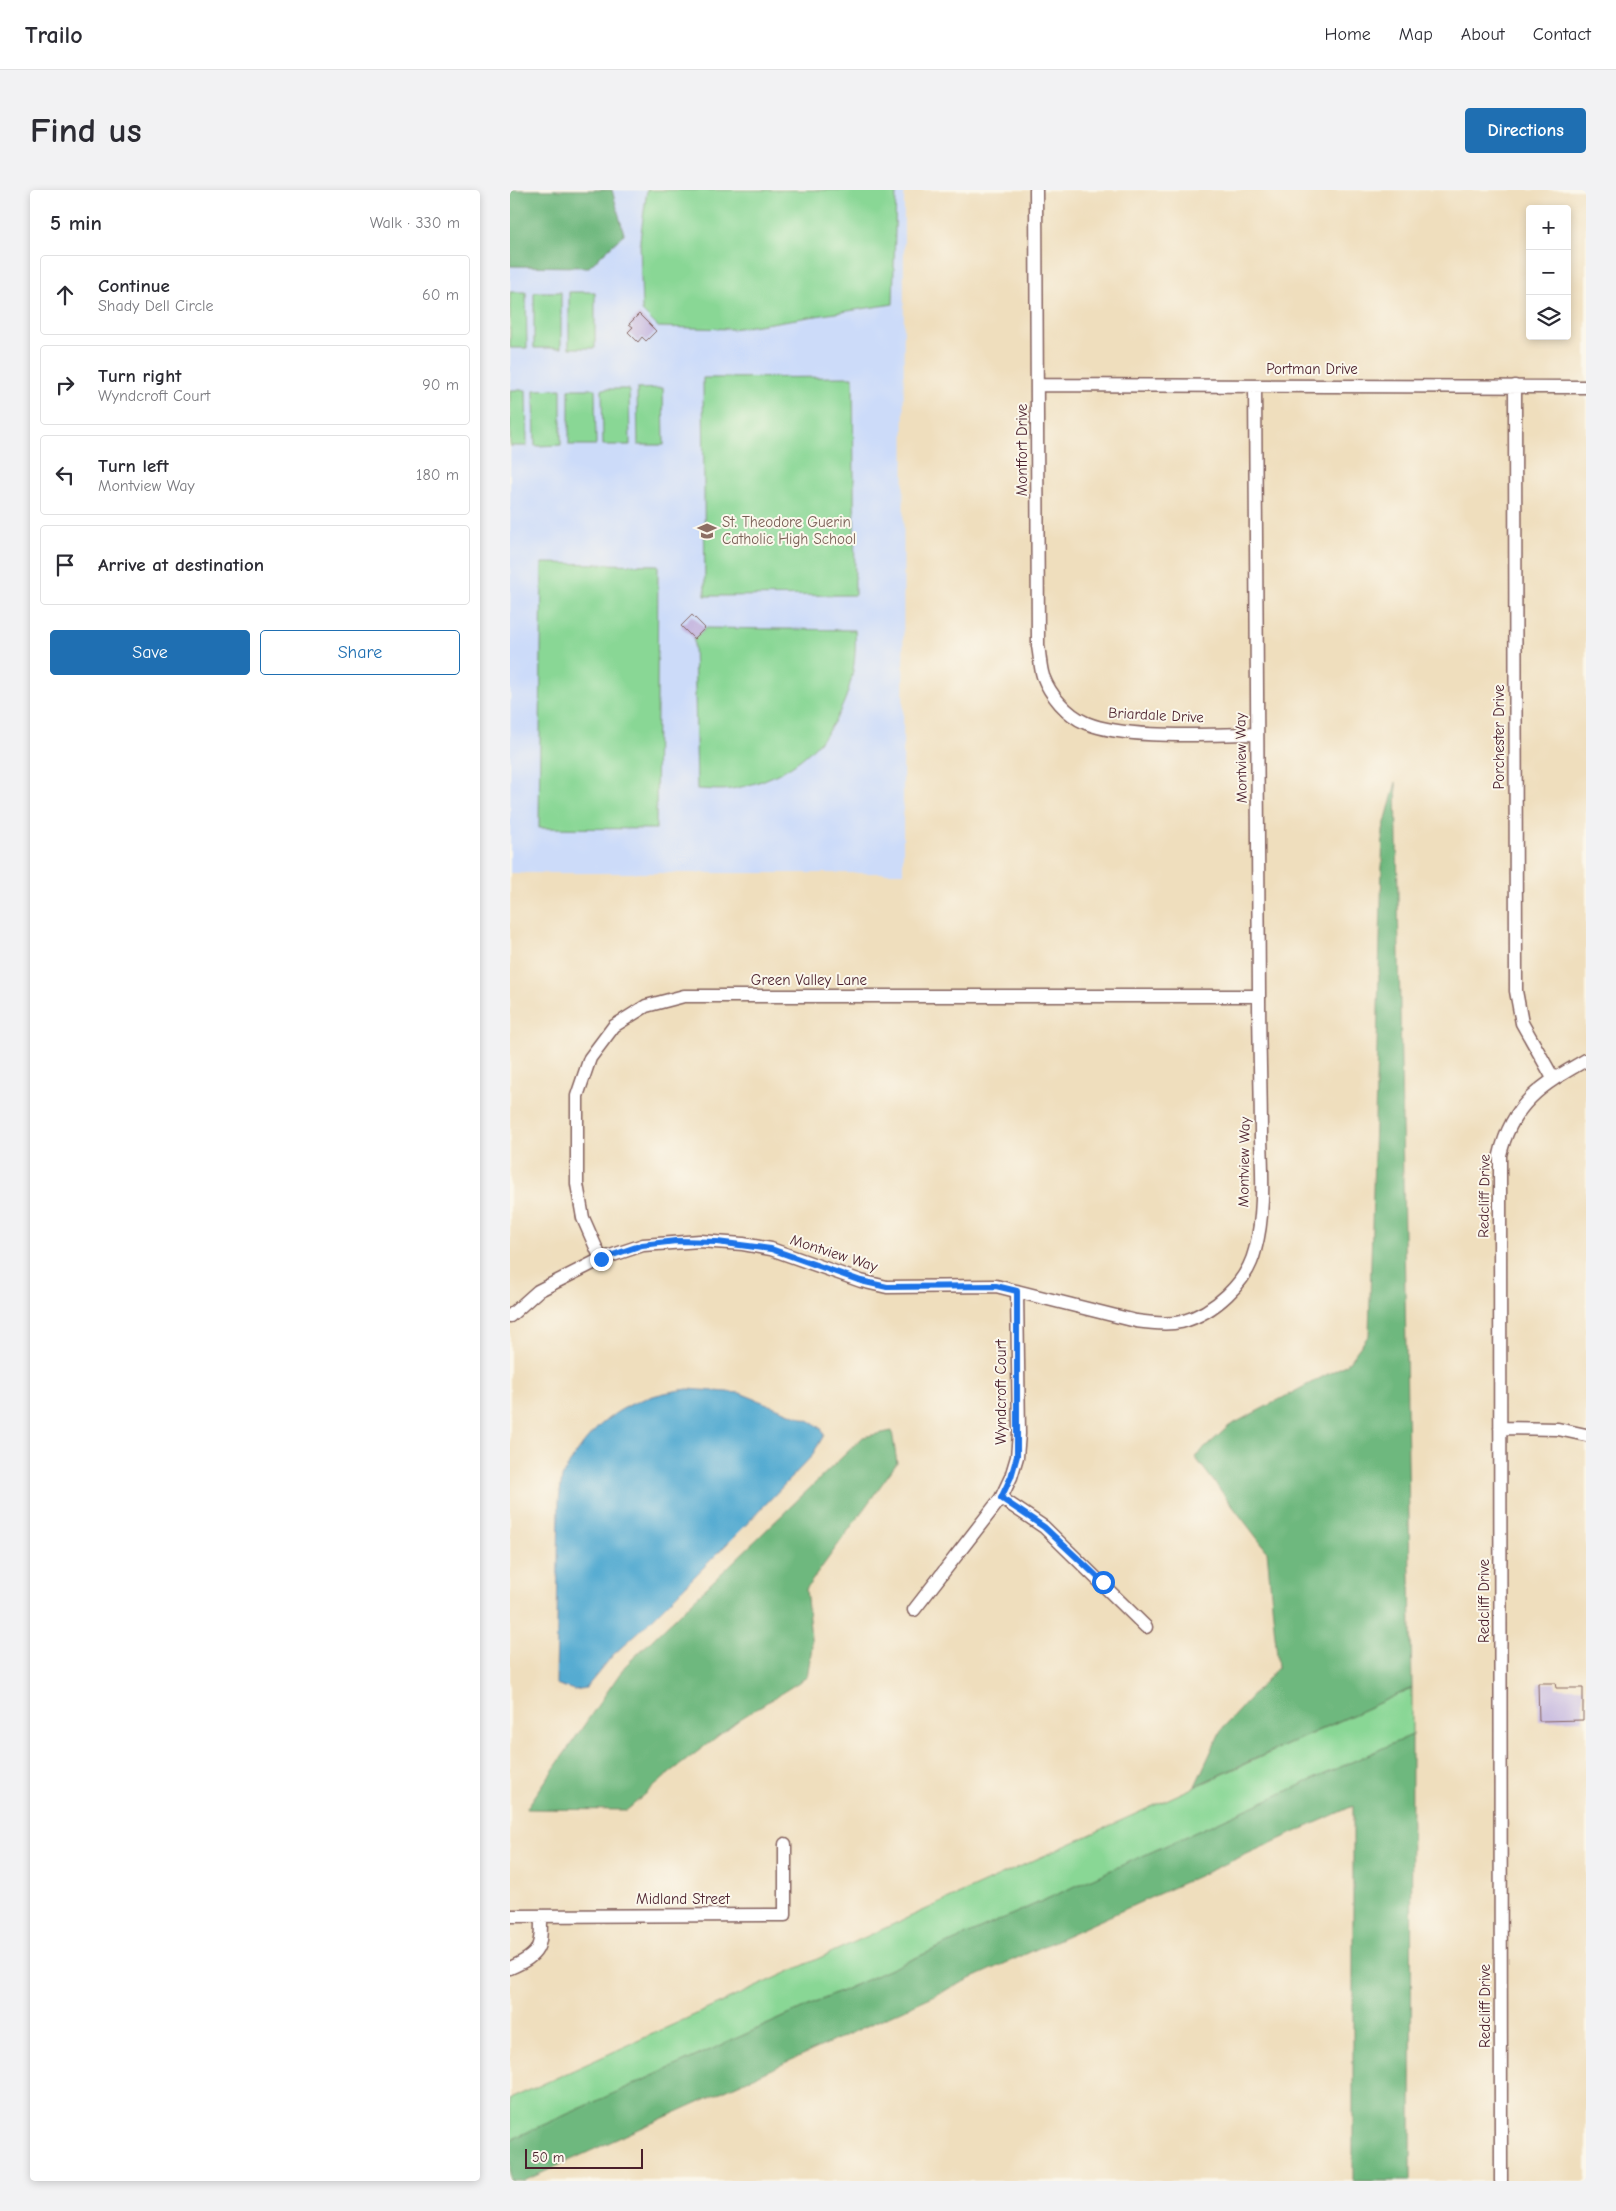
<!DOCTYPE html>
<html lang="en">
<head>
<meta charset="utf-8">
<style>
	:root { --surface:#fff; --page:#f2f2f3; --text:#2b2b33; --muted:#7c7c81; --line:#e1e1e2; --accent:#1f6fb2 }
	body { margin:0; font-family:"Comic Neue",sans-serif; background:var(--page); color:var(--text) }
	.controls { position:absolute; right:15px; top:15px; display:grid; overflow:hidden; border-radius:5px; box-shadow:0 2px 8px #0003 }
	.controls button { width:45px; height:45px; display:grid; place-items:center; padding:0; border:0; border-bottom:1px solid var(--line); background:var(--surface); color:var(--text); font:25px sans-serif }
	.scale { position:absolute; left:15px; bottom:12px; width:118px; box-sizing:border-box; padding-left:5px; border:2px solid #4a1f2b; border-top:0; font-size:14px; line-height:18px; white-space:nowrap; color:#4a1f2b; -webkit-text-stroke:4px #fbf7ec; paint-order:stroke }
	.stop { position:absolute; width:15px; height:15px; margin:-11px; border:4px solid #1a73e8; border-radius:50%; background:#fff }
	.stop.end { background:#1a73e8; border-color:#fff; box-shadow:0 1px 5px #0008 }
	.list { margin:0; padding:0; list-style:none }
	h2 { display:flex; justify-content:space-between; align-items:center; height:65px; margin:0; padding:0 20px; font-size:21px }
	h2 small { font-size:16px; font-weight:400; color:var(--muted) }
	.list li { display:grid; grid-template-columns:32px 1fr auto; gap:15px; align-items:center; box-sizing:border-box; height:80px; margin:0 10px 10px; padding:0 10px; border:1px solid var(--line); border-radius:5px }
	.list b { display:block; font-size:19px; white-space:nowrap }
	.list p { margin:0; font-size:16px; white-space:nowrap; color:var(--muted) }
	.list em { font-size:16px; font-style:normal; color:var(--muted) }
	.actions { display:flex; gap:10px; padding:15px 20px }
	.actions a { flex:1; padding:11px 0; border:1px solid var(--accent); border-radius:5px; text-align:center; font-size:18px; color:var(--accent) }
	.actions .main { background:var(--accent); color:#fff }
	.icon { flex:none; width:28px; height:28px; fill:none; stroke:currentColor; stroke-width:2; stroke-linecap:round; stroke-linejoin:round }
	.map { position:relative; flex:none; width:1076px; height:1991px; overflow:hidden; border-radius:5px }
	header { display:flex; align-items:center; gap:30px; box-sizing:border-box; height:70px; padding:0 25px; background:var(--surface); border-bottom:1px solid var(--line) }
	header strong { font-size:24px }
	nav { display:flex; gap:28px; margin-inline-start:auto; font-size:18px }
	.intro { display:flex; align-items:center; justify-content:space-between; box-sizing:border-box; height:120px; padding:0 30px }
	h1 { margin:0; font-size:35px }
	.button { padding:12px 22px; border-radius:5px; background:var(--accent); color:#fff; font-size:18px; font-weight:700 }
	main { display:flex; gap:30px; padding:0 30px }
	aside { flex:1; background:var(--surface); border-radius:5px; box-shadow:0 2px 8px #0003 }
	.map>svg:first-child { display:block }
	.built { fill:#ccdbf9 }
	.green { fill:#89d795; stroke:#6a7b60 }
	.forest { fill:#6eb87e; stroke:#5c6c54 }
	.water { fill:#55abd1; stroke:#50657e }
	.building { fill:#c0b1de }
	.lines { fill:none; stroke-linecap:round; stroke-linejoin:round }
	.minor-casing { stroke:#84625e; stroke-width:15 }
	.minor { stroke:#fff; stroke-width:12 }
	.route { stroke:#1a73e8; stroke-width:6 }
	.labels { text-anchor:middle; dominant-baseline:central; stroke-width:4; stroke-linejoin:round; paint-order:stroke }
	.street-label { font-size:15px; fill:#4a1f2b; stroke:#fbf7ec }
	.education-label { font-size:15px; fill:#785e54; stroke:#fbf7ec; text-anchor:start }
</style>
</head>
<body>
<header>
<strong>Trailo</strong>
<nav><a>Home</a><a>Map</a><a>About</a><a>Contact</a></nav>
</header>
<div class="intro"><h1>Find us</h1><a class="button">Directions</a></div>
<main>
<aside>
<h2>5 min<small>Walk · 330 m</small></h2>
<ul class="list">
<li><svg class="icon" aria-label="ahead" viewBox="0 0 24 24"><path d="M12 20V5M6 11l6-6 6 6"/></svg><div><b>Continue</b><p>Shady Dell Circle</p></div><em>60 m</em></li>
<li><svg class="icon" aria-label="right" viewBox="0 0 24 24"><path d="M7 20v-9h11M14 6l5 5-5 5"/></svg><div><b>Turn right</b><p>Wyndcroft Court</p></div><em>90 m</em></li>
<li><svg class="icon" aria-label="left" viewBox="0 0 24 24"><path d="M17 20v-9H6M10 6l-5 5 5 5"/></svg><div><b>Turn left</b><p>Montview Way</p></div><em>180 m</em></li>
<li><svg class="icon" aria-label="arrive" viewBox="0 0 24 24"><path d="M6 21V4h12l-3 4 3 4H6"/></svg><div><b>Arrive at destination</b></div></li>
</ul>
<div class="actions"><a class="main">Save</a><a>Share</a></div>
</aside>
<div class="map">
<svg width="1076" height="1991" viewBox="0 0 1076 1991">
	<rect width="100%" height="100%" fill="#fbf7ec"/>
	<filter id="ink" filterUnits="userSpaceOnUse"><feTurbulence type="fractalNoise" baseFrequency=".02" numOctaves="2"/><feDisplacementMap in="SourceGraphic" scale="10" xChannelSelector="R" yChannelSelector="G"/><feConvolveMatrix kernelMatrix="1 2 1 2 8 2 1 2 1" color-interpolation-filters="sRGB"/></filter>
	<filter id="wash" filterUnits="userSpaceOnUse"><feTurbulence type="fractalNoise" baseFrequency=".0096" numOctaves="4" result="noise"/><feDisplacementMap in="SourceGraphic" scale="20" xChannelSelector="R" yChannelSelector="G"/><feGaussianBlur stdDeviation="1.12" result="paint"/><feColorMatrix in="noise" values="0 0 0 0 0 0 0 0 0 0 0 0 0 0 0 0 0 1.4 0 .05"/><feComposite in="paint" operator="in"/></filter>
	<g filter="url(#wash)">
		<rect width="100%" height="100%" fill="#efdebd"/>
		<!-- built -->
		<path class="built" d="M0,0H394L393,683H0Z"/>
		<!-- green -->
		<path class="green" d="M137,0H386L383,114L222,139L148,137L132,121L130,50Z
			M0,102H16L17,158H0Z
			M24,102H51V158H24Z
			M59,102H85V158H59Z
			M343,187L345,405L195,406L193,188Z
			M153,198L154,255H128L127,199Z
			M51,199V255L25,256L24,200Z
			M59,199H85L86,255H59Z
			M92,199H119L120,255H93Z
			M0,200H16L17,256H0Z
			M32,373L148,375L146,639L29,638Z
			M195,438L345,440C350,520 303,585 221,599C211,601 198,599 187,599L184,449Z
			M902,1498V1545L0,1950V1909Z"/>
		<!-- forest -->
		<path class="forest" d="M0,0H102L114,44L79,77L0,76Z
			M886,592L902,1498L685,1596L711,1540L768,1477L757,1361L685,1267L719,1236L837,1174L859,1145L873,640Z
			M382,1241L387,1273L296,1399L302,1457L297,1487L230,1529L161,1582L117,1620L16,1619L115,1476L353,1247Z
			M902,1545L901,1991H843V1616L14,1991H0V1950Z"/>
		<!-- water -->
		<path class="water" d="M178,1199L230,1203L300,1231L311,1238L314,1245L301,1267L227,1344L135,1436L103,1465L76,1498L64,1500L46,1494L49,1311C50,1303 51,1295 52,1288C55,1279 63,1269 68,1261C96,1221 130,1205 178,1199Z"/>
		<g id="blocks">
			<!-- building -->
			<path class="building" d="M129,124L146,141L136,151L132,147L128,152L118,142L123,137L119,134Z
				M182,425L195,438L184,449L171,436Z
				M1028,1493H1045L1046,1498H1073V1530L1029,1531Z"/>
		</g>
	</g>
	<g filter="url(#ink)">
		<use href="#blocks" fill-opacity="0" stroke="#84625e" stroke-width="1"/>
		<g class="lines">
			<!-- minor casing -->
			<g class="minor-casing">
				<path id="minor" d="M526,0L528,456C530,466 530,477 533,486C540,505 557,525 576,533C618,550 700,544 747,544
					M528,195L1076,197
					M1005,196L1006,801L1012,833L1043,888
					M91,1069L73,1028L67,994V906L80,868L104,836L136,816L174,806H749
					M0,1126L28,1101L91,1069L133,1055L190,1051L233,1054L261,1059L351,1091L377,1097L486,1096L626,1131C640,1133 657,1135 671,1132C704,1123 737,1093 745,1060C755,1024 752,984 751,948C751,900 749,852 749,804C747,601 746,398 745,196
					M990,1238L1048,1239L1076,1245
					M491,1308L534,1337L636,1437
					M404,1420L491,1308L501,1287L507,1267L509,1244L507,1101
					M0,1726L275,1725V1654
					M0,1778C31,1764 31,1758 31,1726
					M991,1991L990,965C1002,913 1032,895 1076,870"/>
			</g>
			<!-- minor -->
			<use href="#minor" class="minor"/>
		</g>
	</g>
	<g class="lines" filter="url(#ink)">
		<!-- route -->
		<path class="route" d="M91,1069L132,1055L166,1051L207,1052L261,1059L351,1091L377,1097L486,1096L507,1101V1266L501,1287L491,1308L534,1337L593,1392"/>
	</g>
	<!-- icons -->
	<defs>
		<g id="school-bare" transform="scale(1.5)"><path d="M0-5L7-2L0 1L-7-2ZM-4 1L0 2.5L4 1V4Q0 6-4 4Z" fill="#8d6e63" stroke="#fbf7ec" stroke-width="2.5" paint-order="stroke"/></g>
	</defs>
	<g fill-rule="evenodd">
		<use href="#school-bare" x="197" y="341"/>
	</g>
	<g class="labels">
		<!-- street labels -->
		<g class="street-label">
			<text x="802" y="179">Portman Drive</text>
			<text transform="translate(512 260) rotate(-90)">Montfort Drive</text>
			<text transform="translate(646 525) rotate(3)">Briardale Drive</text>
			<text transform="translate(989 547) rotate(-90)">Porchester Drive</text>
			<text transform="translate(731 568) rotate(-91)">Montview Way</text>
			<text x="299" y="790">Green Valley Lane</text>
			<text transform="translate(734 972) rotate(-89)">Montview Way</text>
			<text transform="translate(974 1006) rotate(-89)">Redcliff Drive</text>
			<text transform="translate(324 1063) rotate(18)">Montview Way</text>
			<text transform="translate(491 1202) rotate(-90)">Wyndcroft Court</text>
			<text transform="translate(974 1411) rotate(-90)">Redcliff Drive</text>
			<text x="173" y="1709">Midland Street</text>
			<text transform="translate(975 1816) rotate(-90)">Redcliff Drive</text>
		</g>
		<!-- education labels -->
		<g class="education-label">
			<text x="212" y="332">St. Theodore Guerin<tspan x="212" dy="17">Catholic High School</tspan></text>
		</g>
	</g>
</svg>
<div class="controls">
<button>+</button>
<button>−</button>
<button><svg class="icon" aria-label="layers" viewBox="0 0 24 24"><path d="M12 4l9 5-9 5-9-5zM3 14l9 5 9-5"/></svg></button>
</div>
<div class="scale">50 m</div>
<div class="stop" style="left:593px;top:1392px"></div>
<div class="stop end" style="left:91px;top:1069px"></div>
</div>
</main>
</body>
</html>
